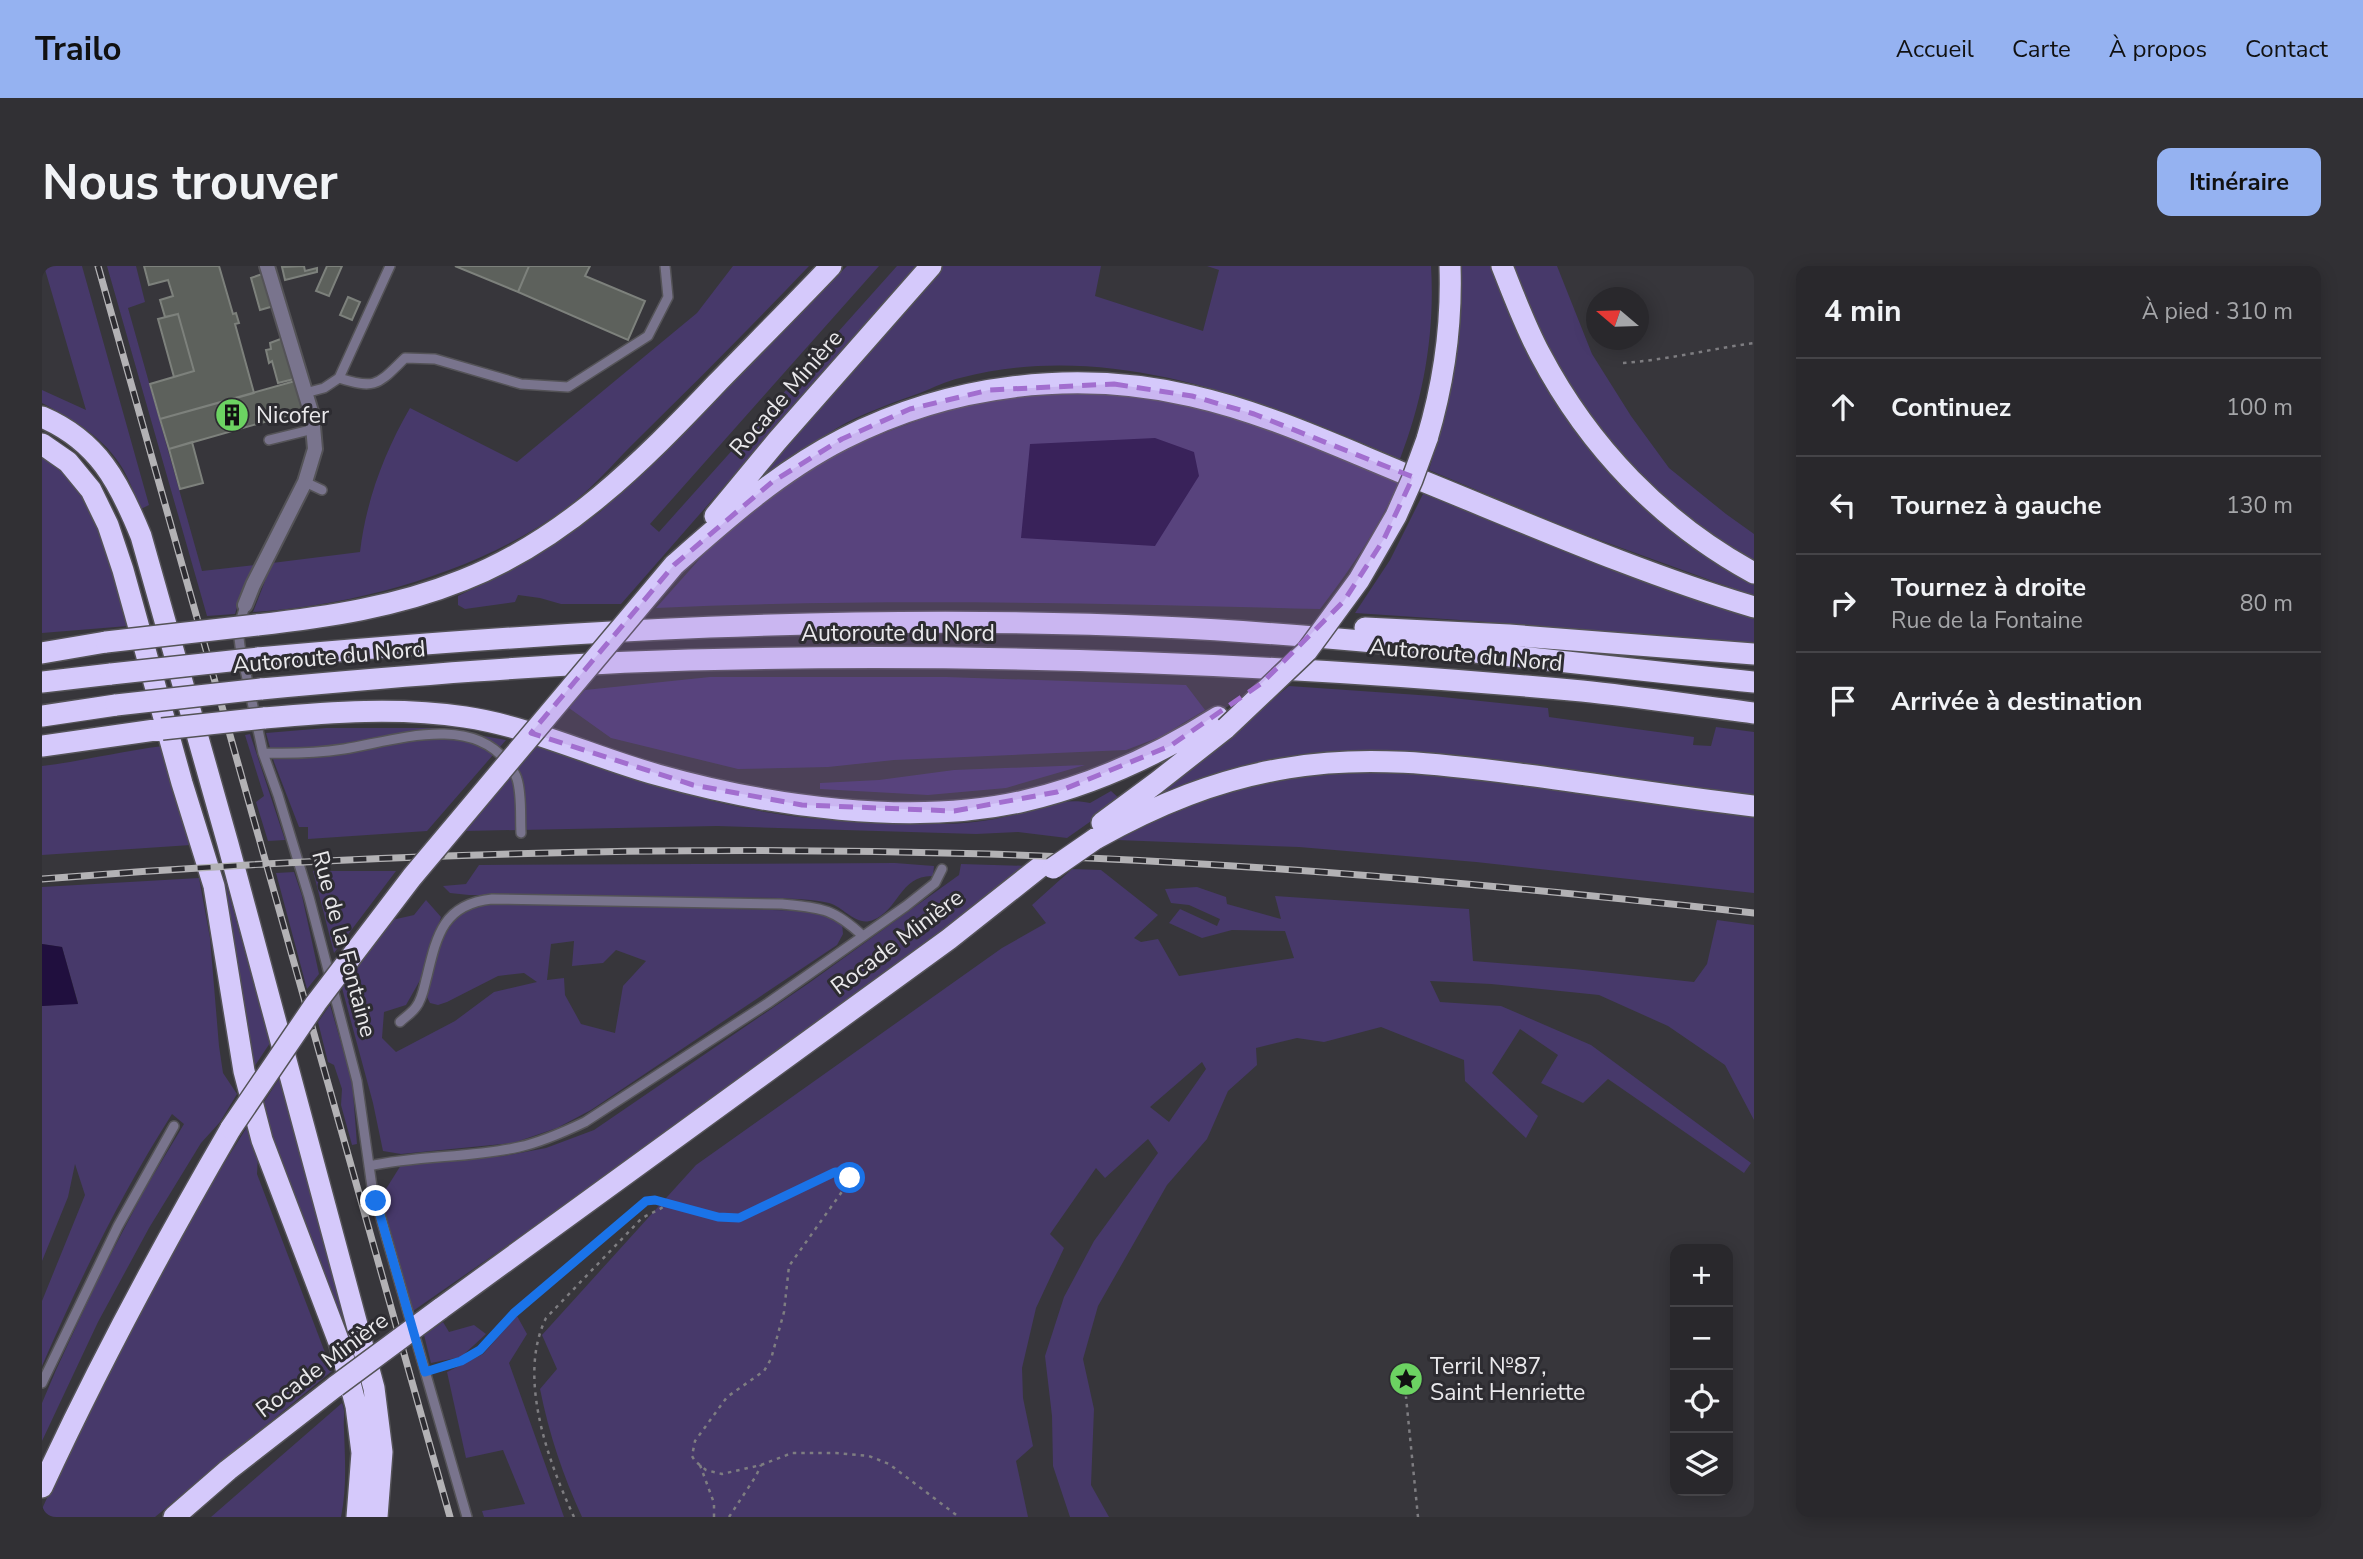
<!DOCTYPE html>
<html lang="fr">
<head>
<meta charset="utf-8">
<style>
	:root { --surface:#29282c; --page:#313034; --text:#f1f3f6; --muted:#a5a6a9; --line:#454448; --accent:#95b2f1 }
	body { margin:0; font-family:"Nunito Sans",sans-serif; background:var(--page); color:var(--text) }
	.controls { position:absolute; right:21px; bottom:21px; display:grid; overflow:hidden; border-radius:14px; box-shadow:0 4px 18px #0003 }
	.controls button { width:63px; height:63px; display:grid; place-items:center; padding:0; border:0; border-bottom:2px solid var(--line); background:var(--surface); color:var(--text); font:35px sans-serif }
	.compass { position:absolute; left:1544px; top:21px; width:63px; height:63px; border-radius:50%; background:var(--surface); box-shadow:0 4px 18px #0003; rotate:289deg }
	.stop { position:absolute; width:21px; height:21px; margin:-16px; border:5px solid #1a73e8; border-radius:50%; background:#fff }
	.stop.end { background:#1a73e8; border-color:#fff; box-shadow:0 2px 7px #0008 }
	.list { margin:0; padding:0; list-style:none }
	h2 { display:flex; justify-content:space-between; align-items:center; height:91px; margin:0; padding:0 28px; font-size:30px }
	h2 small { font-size:23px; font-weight:400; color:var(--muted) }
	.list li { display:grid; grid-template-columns:46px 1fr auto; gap:21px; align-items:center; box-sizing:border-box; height:98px; padding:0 28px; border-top:2px solid var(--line) }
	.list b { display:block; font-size:26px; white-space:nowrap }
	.list p { margin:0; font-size:23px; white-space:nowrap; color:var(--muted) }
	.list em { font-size:23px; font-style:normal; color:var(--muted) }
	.icon { flex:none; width:38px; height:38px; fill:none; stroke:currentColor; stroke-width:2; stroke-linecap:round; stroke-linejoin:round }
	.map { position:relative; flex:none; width:1712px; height:1251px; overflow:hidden; border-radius:14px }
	header { display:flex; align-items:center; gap:42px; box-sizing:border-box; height:98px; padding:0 35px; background:var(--accent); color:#111 }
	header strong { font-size:33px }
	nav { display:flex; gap:38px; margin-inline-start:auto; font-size:24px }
	.intro { display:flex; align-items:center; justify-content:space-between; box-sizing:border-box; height:168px; padding:0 42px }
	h1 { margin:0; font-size:49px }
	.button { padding:18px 32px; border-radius:14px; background:var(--accent); color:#111; font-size:24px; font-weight:700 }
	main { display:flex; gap:42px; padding:0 42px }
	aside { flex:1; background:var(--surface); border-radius:14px; box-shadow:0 4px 18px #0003 }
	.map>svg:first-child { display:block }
	.green { fill:#47396a; fill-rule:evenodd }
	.water { fill:#200f3e }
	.building { fill:#5d615c; stroke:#7d817c; stroke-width:2 }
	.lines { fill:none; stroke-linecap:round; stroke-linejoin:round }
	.service-casing { stroke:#545357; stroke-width:12 }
	.minor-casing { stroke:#545357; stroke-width:18 }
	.motorway-casing { stroke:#545357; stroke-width:24 }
	.path { stroke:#7e7d81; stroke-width:2.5; stroke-dasharray:3.5 5; stroke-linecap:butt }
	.service { stroke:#79748d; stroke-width:9 }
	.minor { stroke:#79748d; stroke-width:14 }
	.motorway { stroke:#d5c9fb; stroke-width:21 }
	.rail-casing { stroke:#b3b2b5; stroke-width:7 }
	.rail { stroke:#2d2c31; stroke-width:4.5; stroke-dasharray:13; stroke-linecap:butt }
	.motorway-bridge-casing { stroke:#545357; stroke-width:24; stroke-linecap:butt }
	.motorway-bridge { stroke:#d5c9fb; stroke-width:21 }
	.route { stroke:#1a73e8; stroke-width:9 }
	.marked { fill:#a26ecf; fill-opacity:0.2; stroke:#a26ecf; stroke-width:5; stroke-dasharray:14 9; stroke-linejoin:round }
	.labels { text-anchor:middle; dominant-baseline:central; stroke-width:6; stroke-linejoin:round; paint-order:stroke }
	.street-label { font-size:23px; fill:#eae9ec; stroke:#2d2c31 }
	.poi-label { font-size:23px; fill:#eae9ec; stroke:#2d2c31; text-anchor:start }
</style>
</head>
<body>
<header>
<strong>Trailo</strong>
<nav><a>Accueil</a><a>Carte</a><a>À propos</a><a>Contact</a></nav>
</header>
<div class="intro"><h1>Nous trouver</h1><a class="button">Itinéraire</a></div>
<main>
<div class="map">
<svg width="1712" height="1251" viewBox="0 0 1712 1251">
	<rect width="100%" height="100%" fill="#37363b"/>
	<!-- green -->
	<path class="green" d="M2,0H40L107,239L99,243C93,230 88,215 81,203C63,172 31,153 0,137V124L44,144Z
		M65,0H94L103,36L86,42L160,305L213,299L199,329L193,348L165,350Z
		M691,0H767C711,59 654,116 596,173C577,191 560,212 540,229C456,301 320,339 211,346L230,297L318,286C324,235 342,187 368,142L475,196L655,47Z
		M805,0H837L608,258L617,266L855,0H875L579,338H519L498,332L476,329L473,336L423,343L416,339V330L477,300L516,276L558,246L604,204Z
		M898,0H1059L1053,30L1161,65L1177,4L1165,0H1389C1393,66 1382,131 1358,193C1221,135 1069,72 918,112C904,115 891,122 878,127C850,137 821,147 795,162C771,176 748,193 724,208L718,203Z
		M1419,0H1452L1516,138L1712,315V330L1530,264L1387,204C1408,138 1423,69 1419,0Z
		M1468,0H1515L1550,88L1589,150L1627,202L1684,248L1712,268V297L1665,270L1586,201L1540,146L1509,95Z
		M1012,126C1058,127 1106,128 1151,139C1222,158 1289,188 1357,216C1336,262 1309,303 1278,343C1057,337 835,332 614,342L687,260L727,227L813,178L907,143L952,132Z
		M0,191L21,205L38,223L63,280L86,360L0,367Z
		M1383,224L1712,349V379L1433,355L1313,347L1348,294Z
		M668,411H904L1144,419L1163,444L1118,471L1084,484L852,494L786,501L696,503L569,472L527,442L543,424Z
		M1247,420L1391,430L1506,442L1507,451L1652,471L1651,479L1669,480L1674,461L1712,466V534L1326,489L1113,535L1111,531Z
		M284,462H397L464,474L385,565L266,573V561H257L232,496L224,467Z
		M208,468L243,574L226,575L214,536L222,530L203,469Z
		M496,479C576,507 657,537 742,549C793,556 845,558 897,558C922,558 947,555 971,549C998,542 1021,531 1048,537L1069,525L1079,534L1025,572L976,566L934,568L675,560L422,565Z
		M121,480L149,579L0,589V500C41,495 80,485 121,480Z
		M1043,499L964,522L886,529L778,523V517L837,514L912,504Z
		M1374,504L1712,549V627L1434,596L1257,581L1075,574C1135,542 1198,515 1266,505C1298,501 1340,505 1374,504Z
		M853,597L892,600L891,610C858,609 857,644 831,654C814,661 802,641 787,637C771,633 754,633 737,632L427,629L408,627L401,620L424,618L437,599Z
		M919,598L987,600L539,928L371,1045L339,931L359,899L462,890L504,882L552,864L767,717L917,609Z
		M1030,603L1059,604L1116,649L1092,672L1099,676L1116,673L1137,710L1252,692L1243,665L1190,664L1160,672L1127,657L1138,643L1175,660L1178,653L1147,639L1129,637L1123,623L1155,621L1184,631L1185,638L1239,653L1233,630L1427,643L1431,695L1532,703L1652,716L1665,698L1675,654L1712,659V854L1683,799L1626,760L1557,729L1449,718L1388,715L1398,736L1459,740L1549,779L1709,897L1702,907L1566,813L1541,837L1499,817L1516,789L1478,763L1450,807L1496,850L1484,872L1423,815L1422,794L1339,761L1282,776L1255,772L1214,782L1215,799L1186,825L1165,873L1125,919L1056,1040L1041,1093L1052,1143L1049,1219L1067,1251H1028L1011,1200L1010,1150L1003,1090L1022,1031L1052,975L1116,887L1106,873L1063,912L1054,902L1008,968L1022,982L994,1042L980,1102L981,1132L991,1180L974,1195L986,1251H540C521,1210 507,1168 498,1123L515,1103L500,1069L654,899L960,682L1004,657L990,639ZM1160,796L1164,803L1127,856L1108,841Z
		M271,605H354L292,687Z
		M252,606L260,630L277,708L265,723L234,607Z
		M182,610L228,777L210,804L174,611Z
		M157,612L168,672L177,780L181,807L195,828L178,856L159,877L107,962L56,1056L0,1175V1137L14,1104L59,1007L103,923L142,858L130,848C79,928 38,1013 0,1100V1035L43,929L33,898L26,931L0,995V740L36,737L20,681L0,678V621Z
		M384,634L399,651L381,709L364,739L342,746L340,772L354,786L413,755L452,726L495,716L482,707L456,710L405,736L396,739L388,737L385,731C393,702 397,659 427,643C434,639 445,639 454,637L767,645L792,652L800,657L801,668L795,679L549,844L515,862L471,877L359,888L341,885L331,837L300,722L350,654L372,649ZM532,675L530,700L561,697L574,684L604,695L581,720L573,767L539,758L523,729L522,712L505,714L509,678Z
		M288,739L310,814L315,878L310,879L299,839L300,823L292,799L286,796L276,756Z
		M239,810L314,1088L309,1092L218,842Z
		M205,861L216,889L215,908L290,1105L113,1251H0V1243C59,1111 127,983 205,861Z
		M475,1050L485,1068L467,1097L522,1251H442L440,1245L483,1238L461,1184L424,1192L405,1106L441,1088Z
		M401,1056L407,1066L432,1059L444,1068L419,1091L389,1097L382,1069Z
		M300,1137C304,1147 301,1152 302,1163C303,1193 305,1222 299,1251H169Z"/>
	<!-- water -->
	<path class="water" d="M1113,172L1152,186L1157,210L1113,280L979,272L988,178Z
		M0,678L20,681L36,738L0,740Z"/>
	<!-- building -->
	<path class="building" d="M102,0H177L191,48L194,47L197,57L193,58L212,127L118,153L108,118L152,105L136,48L123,51L118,34L131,30L126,14L107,19Z
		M262,0L263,5L275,2V6L243,14L240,1Z
		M285,0H300L287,30L274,25Z
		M413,0H487L476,26Z
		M487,0H548L543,10L603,35L586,74L476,26Z
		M223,7L232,40L218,44L209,12Z
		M306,31L318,36L310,54L298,49Z
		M136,48L152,105L132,111L116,53Z
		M241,72L252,113L236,117L230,95L227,97L224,84L229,83L228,77Z
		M253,115L261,145L127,183L118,153Z
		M150,176L161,217L138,223L127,183Z"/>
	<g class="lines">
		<!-- service casing -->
		<g class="service-casing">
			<path id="service" d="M297,112C335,124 336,118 363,92L393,93L479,118L526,121L606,70L626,31L623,0
				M263,127L282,122L297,112L348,0
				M227,174L272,163
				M263,216L280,224
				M203,339L196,364L198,380L221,487L236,529L267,631L315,815L330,921L425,1251
				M221,487C249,488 275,487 302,483C351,475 427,448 464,495C468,500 473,506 475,513C480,529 478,550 479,567
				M358,756C363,751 370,747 374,741C381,732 382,720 385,710C395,668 402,638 450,633L740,638C780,642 791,642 821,670
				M327,900C377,889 429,892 477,881C500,876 522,866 543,856L726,737L864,640L893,617L900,603
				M0,1117L76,960L132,860"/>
		</g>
		<!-- minor casing -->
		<g class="minor-casing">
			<path id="minor" d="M203,339L211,319L263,216L273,183L270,149L225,0"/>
		</g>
		<!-- motorway casing -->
		<g class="motorway-casing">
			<path id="motorway" d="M1460,0C1472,30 1483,60 1498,88C1547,181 1620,257 1712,307
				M0,151C56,175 77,216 99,270L186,578L332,1122L340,1186L335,1251
				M1385,173C1402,116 1410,59 1408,0
				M0,178L26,196L49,224L66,259L81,304L140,517L172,620L202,805L220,874L298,1079L314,1140L320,1187L315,1251
				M673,250L735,175L889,0
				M632,299C685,252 738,205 801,173C908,118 1034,103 1150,130C1225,147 1295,180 1366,209C1480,255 1594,306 1712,341
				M215,359C286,351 354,341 421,314C523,274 600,196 674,118C712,79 751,40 789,0
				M1323,362L1467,369L1712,388
				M0,387L64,376
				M216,392C516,365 819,347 1119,361C1318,370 1515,396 1712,416
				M0,416L69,408
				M219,423C361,410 504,398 647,394C945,386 1244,398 1540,425C1598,431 1655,440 1712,447
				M0,450L74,439
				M222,452C289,446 357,441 423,451C490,461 551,491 616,509C726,540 869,561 982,535C1051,519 1116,489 1176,451
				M0,480L120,463
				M1060,557L1114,517L1184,462
				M1053,573C1114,539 1176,513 1246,502C1326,488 1406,499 1485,509C1561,519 1636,531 1712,540
				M398,1043L907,673L998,601
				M0,1221C57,1098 121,979 189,862
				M132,1251L186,1204L294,1120"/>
		</g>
		<!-- path -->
		<path class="path" d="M1581,97C1625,94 1668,83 1712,77
			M393,1104L419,1095L438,1084L473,1047L604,935L613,934L676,951L697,952L793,906H803L809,913L747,1000L742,1046L729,1093L722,1105L685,1131L653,1175L650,1190L653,1195L664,1204L680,1208L719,1199L750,1187H794L827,1190L847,1198L917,1251
			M1363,1121L1376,1251
			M658,1199L672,1237V1251
			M532,1251C506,1195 475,1111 504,1052L599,953C608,947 619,944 626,937
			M687,1251L714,1210L719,1199"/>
		<!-- service -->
		<use href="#service" class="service"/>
		<!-- minor -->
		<use href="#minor" class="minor"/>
		<!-- motorway -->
		<use href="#motorway" class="motorway"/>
		<!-- rail casing -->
		<g class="rail-casing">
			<path id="rail" d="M56,0L408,1251
				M0,613C315,588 632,579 947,588C1203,596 1458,619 1712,647"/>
		</g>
		<!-- rail -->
		<use href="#rail" class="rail"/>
		<!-- motorway-bridge casing -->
		<g class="motorway-bridge-casing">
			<path id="motorway-bridge" d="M64,376L215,359
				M69,408L216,392
				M74,439L219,423
				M1184,462L1265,385L1317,314L1354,250L1370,214L1385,173
				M120,463L222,452
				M1011,602L1053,573
				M189,862L274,737L370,611L632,299
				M294,1120L398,1043"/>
		</g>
		<!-- motorway-bridge -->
		<use href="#motorway-bridge" class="motorway-bridge"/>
	</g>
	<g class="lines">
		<!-- route -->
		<path class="route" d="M334,935L383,1106L419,1095L438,1084L472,1047L604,935L613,934L676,951L697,952L793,906H803L808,912"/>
	</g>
	<!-- marked area -->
	<path class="marked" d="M1072,118L1150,130L1212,148L1371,211L1342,273L1302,335L1220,417L1128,480L1015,526L912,545L760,539L651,519L489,467L632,299L730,216L800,173L868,143L947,124Z"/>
	<!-- icons -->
	<defs>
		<g id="building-disc" transform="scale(1.75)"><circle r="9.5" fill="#6cd362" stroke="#2d2c31"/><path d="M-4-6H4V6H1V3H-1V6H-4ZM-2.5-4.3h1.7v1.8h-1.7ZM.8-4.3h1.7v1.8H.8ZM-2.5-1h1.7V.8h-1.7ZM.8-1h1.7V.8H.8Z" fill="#111"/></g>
		<g id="sight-disc" transform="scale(1.75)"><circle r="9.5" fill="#6cd362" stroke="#2d2c31"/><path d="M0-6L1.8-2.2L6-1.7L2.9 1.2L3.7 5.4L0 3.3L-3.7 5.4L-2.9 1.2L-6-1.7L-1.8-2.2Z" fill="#111"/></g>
	</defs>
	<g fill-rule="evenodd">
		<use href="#building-disc" x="190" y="149"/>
		<use href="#sight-disc" x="1364" y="1113"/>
	</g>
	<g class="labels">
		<!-- street labels -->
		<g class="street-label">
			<text transform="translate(744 127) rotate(-49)">Rocade Minière</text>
			<text x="856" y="367">Autoroute du Nord</text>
			<text transform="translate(1424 389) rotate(5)">Autoroute du Nord</text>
			<text transform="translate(287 391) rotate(-5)">Autoroute du Nord</text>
			<text transform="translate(855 676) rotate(-37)">Rocade Minière</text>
			<text transform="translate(302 678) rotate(75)">Rue de la Fontaine</text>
			<text transform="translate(280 1099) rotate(-37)">Rocade Minière</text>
		</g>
		<!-- poi labels -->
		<g class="poi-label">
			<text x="214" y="149">Nicofer</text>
			<text x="1388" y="1100">Terril №87,<tspan x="1388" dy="26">Saint Henriette</tspan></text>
		</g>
	</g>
</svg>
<div class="controls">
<button>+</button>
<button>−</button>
<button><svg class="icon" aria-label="locate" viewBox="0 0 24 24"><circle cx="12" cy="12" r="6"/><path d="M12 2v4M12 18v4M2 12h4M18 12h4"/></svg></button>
<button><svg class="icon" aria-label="layers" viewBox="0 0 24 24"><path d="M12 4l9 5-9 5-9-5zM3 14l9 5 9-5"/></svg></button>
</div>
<svg class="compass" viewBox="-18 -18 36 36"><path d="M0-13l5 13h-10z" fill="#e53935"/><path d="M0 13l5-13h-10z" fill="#a5a6a9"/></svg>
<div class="stop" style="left:808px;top:912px"></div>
<div class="stop end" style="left:334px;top:935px"></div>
</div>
<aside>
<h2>4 min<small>À pied · 310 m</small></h2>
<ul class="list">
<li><svg class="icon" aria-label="ahead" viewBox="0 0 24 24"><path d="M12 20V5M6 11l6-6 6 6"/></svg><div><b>Continuez</b></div><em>100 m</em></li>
<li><svg class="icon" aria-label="left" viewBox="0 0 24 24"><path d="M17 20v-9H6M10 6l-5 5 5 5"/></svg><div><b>Tournez à gauche</b></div><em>130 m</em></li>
<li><svg class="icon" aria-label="right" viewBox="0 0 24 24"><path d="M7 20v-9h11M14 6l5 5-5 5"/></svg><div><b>Tournez à droite</b><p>Rue de la Fontaine</p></div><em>80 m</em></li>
<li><svg class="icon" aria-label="arrive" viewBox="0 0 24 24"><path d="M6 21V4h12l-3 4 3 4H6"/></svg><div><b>Arrivée à destination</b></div></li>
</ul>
</aside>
</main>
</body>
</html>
